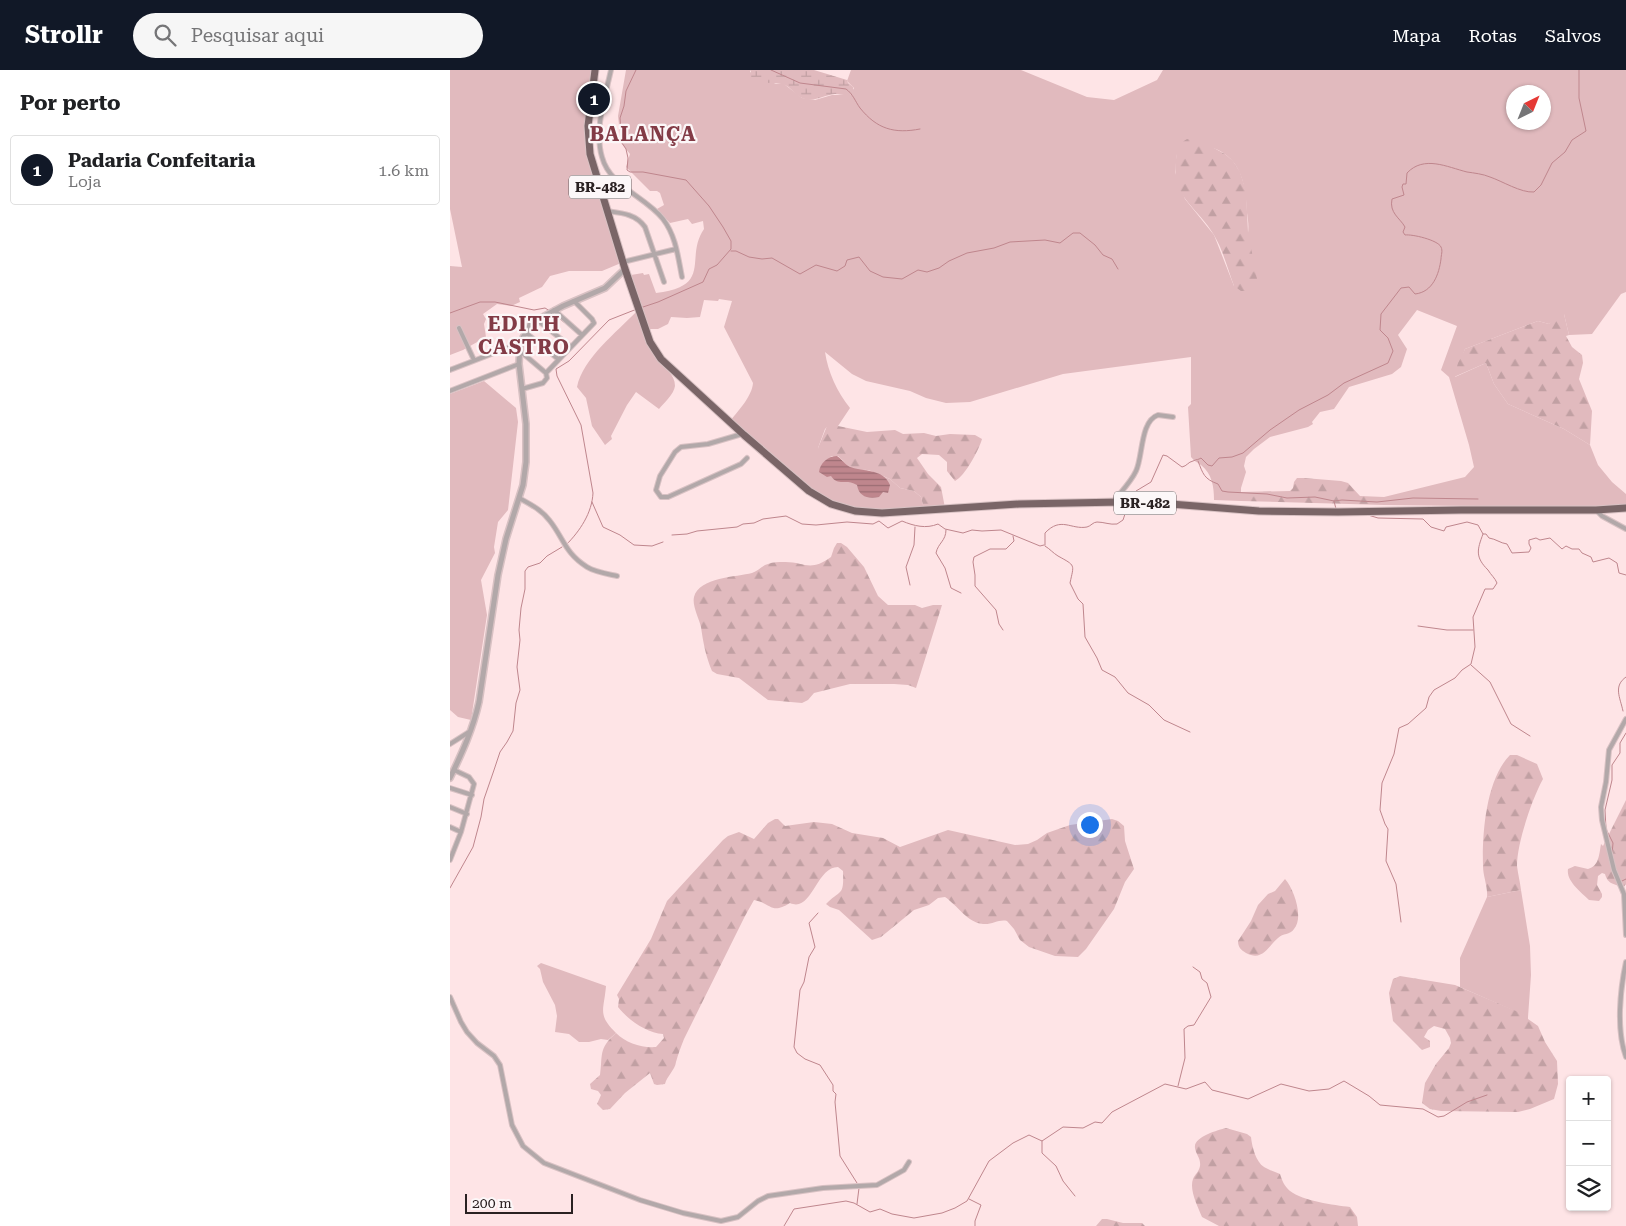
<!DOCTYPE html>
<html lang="pt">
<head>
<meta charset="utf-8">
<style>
	:root { --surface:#fff; --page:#f6f6f6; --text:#202124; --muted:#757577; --line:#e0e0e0; --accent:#111827 }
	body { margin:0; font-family:"Roboto Serif",serif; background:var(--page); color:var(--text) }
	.controls { position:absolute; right:15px; bottom:15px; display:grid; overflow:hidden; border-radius:5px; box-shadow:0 1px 4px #0004 }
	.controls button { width:45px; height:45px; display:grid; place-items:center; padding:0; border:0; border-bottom:1px solid var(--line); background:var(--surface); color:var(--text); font:25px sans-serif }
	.compass { position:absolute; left:1056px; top:15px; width:45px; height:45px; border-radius:50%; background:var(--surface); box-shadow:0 1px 4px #0004; rotate:43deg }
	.scale { position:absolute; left:15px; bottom:12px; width:108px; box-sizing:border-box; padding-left:5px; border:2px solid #2a2122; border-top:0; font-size:14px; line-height:18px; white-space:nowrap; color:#2a2122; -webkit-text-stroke:4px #fcf7f8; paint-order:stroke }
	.you { position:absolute; left:639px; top:754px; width:18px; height:18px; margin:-12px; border:4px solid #fff; border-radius:50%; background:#1a73e8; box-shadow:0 0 0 8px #1a73e833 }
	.badge { display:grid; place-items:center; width:32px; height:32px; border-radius:50%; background:var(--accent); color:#fff; font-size:16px; font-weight:700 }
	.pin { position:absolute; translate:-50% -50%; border:2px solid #fff; box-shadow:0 1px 5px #0006 }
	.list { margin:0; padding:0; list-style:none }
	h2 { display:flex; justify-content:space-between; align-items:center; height:65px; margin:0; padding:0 20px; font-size:21px }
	h2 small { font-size:16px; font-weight:400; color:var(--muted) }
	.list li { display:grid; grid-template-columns:32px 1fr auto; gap:15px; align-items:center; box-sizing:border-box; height:70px; margin:0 10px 10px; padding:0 10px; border:1px solid var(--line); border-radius:5px }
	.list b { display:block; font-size:19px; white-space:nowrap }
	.list p { margin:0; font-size:16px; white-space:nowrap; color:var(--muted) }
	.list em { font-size:16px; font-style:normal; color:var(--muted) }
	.icon { flex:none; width:28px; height:28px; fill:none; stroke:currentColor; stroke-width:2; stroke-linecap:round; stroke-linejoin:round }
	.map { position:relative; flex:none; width:1176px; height:1156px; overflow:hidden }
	header { display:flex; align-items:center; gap:30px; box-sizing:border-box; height:70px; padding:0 25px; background:var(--accent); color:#fff }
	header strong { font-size:24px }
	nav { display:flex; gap:28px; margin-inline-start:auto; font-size:18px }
	.search { width:350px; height:45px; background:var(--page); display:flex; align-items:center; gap:12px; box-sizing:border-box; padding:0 18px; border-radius:28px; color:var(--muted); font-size:19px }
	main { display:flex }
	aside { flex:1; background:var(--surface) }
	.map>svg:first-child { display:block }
	.grass { fill:#e1babe; fill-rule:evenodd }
	.forest { fill:url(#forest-firs) }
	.wetland { fill:url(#wetland-marsh) }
	.water { fill:url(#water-rules) }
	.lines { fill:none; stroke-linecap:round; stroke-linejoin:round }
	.stream { stroke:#bf868d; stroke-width:1 }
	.minor-casing { stroke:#d8c1c3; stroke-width:6 }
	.tertiary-casing { stroke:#d8c1c3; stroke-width:8 }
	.trunk-casing { stroke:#d8c1c3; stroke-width:9 }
	.minor { stroke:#b2a8a9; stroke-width:4 }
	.tertiary { stroke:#b2a8a9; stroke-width:5 }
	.trunk { stroke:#7a6567; stroke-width:7 }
	.labels { text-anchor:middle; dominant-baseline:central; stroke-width:4.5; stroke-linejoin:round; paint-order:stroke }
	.shield { fill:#fcf7f8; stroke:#696162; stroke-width:1 }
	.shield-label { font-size:14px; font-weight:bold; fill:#2a2122 }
	.district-label { font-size:20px; font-weight:bold; letter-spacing:1px; fill:#833b46; stroke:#fcf7f8 }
</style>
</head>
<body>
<header>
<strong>Strollr</strong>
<div class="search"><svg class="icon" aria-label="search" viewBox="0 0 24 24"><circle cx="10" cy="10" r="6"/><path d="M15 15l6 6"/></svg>Pesquisar aqui</div>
<nav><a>Mapa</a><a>Rotas</a><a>Salvos</a></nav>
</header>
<main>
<aside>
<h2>Por perto<small></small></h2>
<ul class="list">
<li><span class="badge">1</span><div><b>Padaria Confeitaria</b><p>Loja</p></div><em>1.6 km</em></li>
</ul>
</aside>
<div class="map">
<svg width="1176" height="1156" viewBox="0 0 1176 1156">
	<defs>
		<pattern id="forest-firs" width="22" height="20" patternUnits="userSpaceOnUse" patternTransform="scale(1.25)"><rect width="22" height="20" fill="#e1babe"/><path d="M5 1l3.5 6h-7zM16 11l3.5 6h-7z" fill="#c1a0a3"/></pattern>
		<pattern id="wetland-marsh" width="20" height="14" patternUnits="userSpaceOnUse" patternTransform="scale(1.25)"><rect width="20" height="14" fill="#e1babe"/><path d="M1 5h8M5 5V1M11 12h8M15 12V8" fill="none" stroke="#c1a0a3"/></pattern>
		<pattern id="water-rules" width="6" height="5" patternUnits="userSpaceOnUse" patternTransform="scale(1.25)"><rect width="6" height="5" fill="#bf868d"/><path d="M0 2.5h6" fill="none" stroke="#9b6d73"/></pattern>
	</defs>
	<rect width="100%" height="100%" fill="#fee4e6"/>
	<!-- grass -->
	<path class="grass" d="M0,0H142L137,30L135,74L141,100L171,193L152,201H119L100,206L92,217L69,228L70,232L61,236L47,234L33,244L36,249L34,254L36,267L13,280L0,285V196L12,197L0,139Z
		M176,0H301L300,2L326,14H334L352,28L365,30L382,25H400L404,18L397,11L401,0H571L637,27L664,30L707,10L713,0H1176V222L1171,224L1142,264L1119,265L1114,244L1099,254L1088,251L1015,279L1005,307L1036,293L1044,314L1058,334L1114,359L1140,375L1148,395L1162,412L1176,424V435L1126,439L1028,436L934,435V427L1015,407L1024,397L1019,375L999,307L991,300L1007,256L967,240L948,265L957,279L951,297L942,304L899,317L884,339L870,342L862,352L863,354L858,357L820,367L804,379L796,387L794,396L796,402L791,418V431L764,430C764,416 762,404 751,395C747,392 744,391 741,387L738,337L741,334V287L613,304L520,332L496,333L476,328L460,321L416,311L402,304L375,282C378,302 387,322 400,338L388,356H378L375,359L368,378L380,386L440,409L450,418L464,421L471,427L474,439C433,440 407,443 368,425L281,350C289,340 302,326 303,313L274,257L282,231L269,229L268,231L254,230L250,247L237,248L221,247L218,254L208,259H199L181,205L193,203L194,205L199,204L206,223C264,216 234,188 254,159L253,151L242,154L238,149L220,153L207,139L214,135L210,123L207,121H200L176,97L180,84L171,73L168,46ZM1064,22H1094V52H1064ZM763,78C792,88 796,117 797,143C798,149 799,156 798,163C796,180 789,199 784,216L764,165L735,129L725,102L727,84Z
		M187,241C192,259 196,277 209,291C215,299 225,304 225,316C224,324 214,333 209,339L186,322L177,335L161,366L162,369L155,375L142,356L136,328L127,317C133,288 167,262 187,241Z
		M34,311L66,338L68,352L58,440L48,452L44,477L45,483L31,510L37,545L21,650L8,647L0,640V324Z
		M1071,820L1080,876L1081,905L1078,947L1010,917V888L1037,827Z
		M91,893L156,916C154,941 147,944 166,963L158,970L151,969L139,972H129L119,964L105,962L107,946L105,935L93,912L90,899L87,896Z"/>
	<!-- forest -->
	<path class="forest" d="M737,69L749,70L775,84L783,91L790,102L796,121L798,162L807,209L803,221H791L784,216C778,200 773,180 764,165C746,135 718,126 727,84C728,77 730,73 737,69Z
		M1108,244H1114L1119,265L1116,266L1122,277L1132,285L1133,293L1129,309L1142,341L1140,375L1114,359L1058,334L1044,314L1036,293L1004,307L1008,293L1015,279L1088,251L1099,254Z
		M377,356H388L417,362L445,360L453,364L474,363L486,366L500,364L525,365L532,369C529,380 515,406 505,411L497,401V392L489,385L472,384L467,388L478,404L491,417L495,438L474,439L471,427L464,421L450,418L440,409L421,401L399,396L388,386H370L368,378Z
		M847,408H854L891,411L898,413L910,426L934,427V435L791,431V422L840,421L843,418L844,412Z
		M387,473H391L397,477L414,497L428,526L438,535H465L472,538L483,535H492L466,618L458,615L444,614H400L364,623L358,630L352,633L318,630L289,608L267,604L262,601C256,587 253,572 251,557C249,548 242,536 244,527C249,507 287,507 302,503C308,501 313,495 318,494C323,492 329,492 333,492C354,491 359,503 381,487L384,478Z
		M1060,685H1067L1087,694L1093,709C1082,729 1067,773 1067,796C1068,804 1070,812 1071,820L1037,827C1038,817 1033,806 1033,796C1032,764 1036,709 1060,685Z
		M1176,730V814L1173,818C1164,813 1158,815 1155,804L1152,803L1148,806L1147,815L1152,824V827L1149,831L1139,830C1131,822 1116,811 1118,799L1125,796L1138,799C1149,796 1149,785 1151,774L1153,776Z
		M325,749H328L335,756L364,752L382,754L402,763L433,768L450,777L498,760L565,775L578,774L587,770L597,763L620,755L662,749L668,751L674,756L675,771L684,799L675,812L664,839L636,879L628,887L605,886L579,877L570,870L564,859L557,851C549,849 542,855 533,854C518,853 507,835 495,827L488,828L479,835L464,840L431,867L422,870L389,840L380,837L376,834C391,819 394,827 393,801L388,797C366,797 362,843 340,833C321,845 321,833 304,830L295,846L234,969C231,977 228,984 226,992C225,1000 217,1006 215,1014L207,1015L204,1014L200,1003L175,1023L160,1039L153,1040L147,1034L151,1025L148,1021L141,1019L140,1014L150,1005C153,985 148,979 166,963C176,973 191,978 206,977L214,968L213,964C197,963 178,950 168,937L169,929L167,925L201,869L217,831L273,770L278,766L289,762L304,769L318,753Z
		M835,809C844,819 854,848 844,859C840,865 833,863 828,868C818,876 813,892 796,883C791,880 788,877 788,871L801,851L808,835L818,824L825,821Z
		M950,906L1005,915L1078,946V949L1088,956L1095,972L1107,991L1108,1014L1104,1029L1080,1039L1068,1042L991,1041L980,1039L972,1033L975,1013L986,994L999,978L1001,973L1000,968L995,959L984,956L978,960L974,967L980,971V977L972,980L943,951L939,923L943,909Z
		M776,1058L797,1064L801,1067C802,1077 806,1092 814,1097C819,1100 825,1102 830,1104C832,1110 834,1116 840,1121C853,1131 884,1135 900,1137L907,1147L908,1156H769L752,1147C748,1137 739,1120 743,1109C745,1104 749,1102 750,1096C751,1088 746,1085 745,1078C743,1067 768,1060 776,1058Z
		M652,1149H657L673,1153H692L695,1156H646Z"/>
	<!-- wetland -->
	<path class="wetland" d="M301,0H364L397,10L398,13L403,17V21L400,25C395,26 390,24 385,24C373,25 363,34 350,27C343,23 340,15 331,14C319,12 311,15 301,7Z"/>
	<!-- water -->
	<path class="water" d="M387,386C392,389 394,394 400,397C413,402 433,398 440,415L438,423L433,422L429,427C418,429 409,427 407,415C396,408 388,417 381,406L377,407L369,402C370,393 378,386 387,386Z"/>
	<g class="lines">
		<!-- stream -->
		<path class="stream" d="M186,0L176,21L174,36L170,48L172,73L176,79L178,88L177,100L180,102H193L236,110L259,136L273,157L281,171V179L267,195L259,199L253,212L208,232L190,238
			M321,0L350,13L396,19C403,24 405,31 410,38C427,59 444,64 470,59
			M281,181H286L299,187L312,189L322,188L350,204L366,195L387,201L395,196L397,190L409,187L420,201L433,207L452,209L468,200L477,202L489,198L499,191L517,183L544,178L560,172L595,170L610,173L623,163H630L645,175L653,185L662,189L668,199
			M0,243L30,232H45L84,240L95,238L100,241
			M103,244L118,255
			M748,391C753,404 754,409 768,414L772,421L778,422L817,424L837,428L865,427L884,431L892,430L927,432L963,428L1028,429
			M681,428L686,421L701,412L713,385L717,386L732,397C737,396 738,392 743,391C747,389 748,390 751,388L758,395L762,396L769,388L782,387L793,383L820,360L849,340L878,325L894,313L938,293L943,281L938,268L930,260L931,244L951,218L959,217L965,224C983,222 989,204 991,189C991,185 993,181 991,177C988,170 962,164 955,165L953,162L955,157C950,148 939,143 942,129L954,125L952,117L953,114H956L957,103C974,85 997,97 1017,102C1024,103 1033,104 1040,107C1052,111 1071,123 1084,122L1091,115L1102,93L1115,82L1122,70L1136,61L1129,28V0
			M884,431L886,439
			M142,432L153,457L170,465L184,475L202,476L213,472
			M918,445L928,448L973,449L981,457L994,461L996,457L1017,452L1028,455L1033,464H1036L1039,468C1046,469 1050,473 1057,474L1062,483L1079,482L1081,478L1079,474V470L1086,468L1090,470L1100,468L1112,479L1116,476L1122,479H1129L1132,483L1141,487L1143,492L1159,488L1167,493L1169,503L1176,505
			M496,460C496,471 488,473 486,483L495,498L501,518L511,523
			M222,465L237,464L247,461L287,457L293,454L304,453L313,449L336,446L352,454L366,455L397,452L423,454L429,451L438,458L452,451C464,456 476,459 488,454L495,459L513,463L522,460L532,461L551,460L590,476L594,475
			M116,475C130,461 142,443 143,423L131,355L107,306L106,299L119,291L159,250L187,239
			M595,475V463C611,446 621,460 637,457C641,456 643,452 647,452C654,452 660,455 667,454L673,450L678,435
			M595,476C600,479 603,483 608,486C626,496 624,494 620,513L628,529L633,534L635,567L647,588L652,600L665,607L678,623L699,635L714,650L740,662
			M460,515L456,497L464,475L465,457
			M968,556L997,560H1023
			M553,560L549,554L546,540L525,516V505L523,492L524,487L540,479H556L564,471L563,466
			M1021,595L1040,612L1061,654L1080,666
			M1173,641C1170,627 1163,616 1176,607
			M1162,785L1163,773L1156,759L1155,740L1162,710V695L1170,683V673L1176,663
			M1170,812L1176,809
			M0,818L23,777L31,747L34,729L44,700L50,682L57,672L63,661L66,633L70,620L67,597L70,570L69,560L71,538L75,519V501L78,497L90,493L97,486L112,477
			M368,843L359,853L365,877L359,887L354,912L350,920L344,977L347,983L355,989L370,995L383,1015V1021L386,1024L385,1032L390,1086L407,1113
			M951,852L946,814L936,791L938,759L935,754L930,740L932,713L944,684L949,658L958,654L976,638L979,627L984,620L1005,608L1012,600L1021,594L1025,577L1023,547L1035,519H1043L1047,513C1045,508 1041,505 1038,500C1025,487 1027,480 1033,464
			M728,1016L735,988L734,959L738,956L744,955L761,927L757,913L752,909L750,902L743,897
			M592,1071V1083L606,1096L613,1111L625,1126
			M519,1129L531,1135L525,1151V1156
			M407,1134L409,1118
			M334,1156L344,1139L396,1131L404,1133L420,1142L430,1139L442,1144L464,1148L492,1143L505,1138L517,1131L539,1091L563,1073L579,1065L592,1071L613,1057L633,1058L645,1052L652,1053L662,1042L715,1014L736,1019L755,1012L762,1020L798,1029L831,1014L859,1021L879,1019L894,1011L919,1026L930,1035L973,1039L988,1047L994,1046L1017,1032L1037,1025"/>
		<!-- minor casing -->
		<g class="minor-casing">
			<path id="minor" d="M161,0C155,27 144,60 152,87C160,117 195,126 213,149C226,166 228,187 232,207
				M157,141C172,143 186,144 195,157L214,212
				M173,192L226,179
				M104,240L132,265
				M87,250L120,276
				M9,258L24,290
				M75,262L108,289
				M70,281L96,303
				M0,300L70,273
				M96,303L144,253L142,249L124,231
				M72,319L93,313L97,308L96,303
				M0,321L69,294
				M292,364L258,374L231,377L225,382L210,406L206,420L211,427H218L291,394L297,388
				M69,428C80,434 92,440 100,451C114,469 115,483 137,497C145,502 158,504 167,506
				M663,432C670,423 681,412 686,401C693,387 690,351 708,345L723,347
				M1146,440L1152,446L1176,459
				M1176,649L1159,680L1156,712L1151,737L1152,750L1164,800L1174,824L1176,865
				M0,674L19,662
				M0,718L22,725
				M0,737L17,744
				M0,757L11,762
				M0,790L11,762L24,714L19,707L4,700
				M1176,892C1170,920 1166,960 1176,987
				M0,927L11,952L17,962L27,973L44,986L50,995L62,1055L73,1076L94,1093L190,1130L233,1143L271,1151L288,1147L308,1131L318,1126L373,1118L427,1115L454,1100L459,1092"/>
		</g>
		<!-- tertiary casing -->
		<g class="tertiary-casing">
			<path id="tertiary" d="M0,708C12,683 23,659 29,632L48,505L56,469L73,415L76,392V354L69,294L70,273L80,255L87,250L113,236L155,218L175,199"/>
		</g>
		<!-- trunk casing -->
		<g class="trunk-casing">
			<path id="trunk" d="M145,0L138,56L140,84L175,199L200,272L211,289L294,365L359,421L381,434L405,441L432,443L569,434L671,432L708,433L809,441L888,442L1011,440H1146L1176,438"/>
		</g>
		<!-- minor -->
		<use href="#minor" class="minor"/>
		<!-- tertiary -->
		<use href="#tertiary" class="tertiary"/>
		<!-- trunk -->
		<use href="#trunk" class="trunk"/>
	</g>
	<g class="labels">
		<!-- shield labels -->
		<g class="shield">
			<rect x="119" y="105.5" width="62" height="23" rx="4"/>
			<rect x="664" y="421.5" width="62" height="23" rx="4"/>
		</g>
		<g class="shield-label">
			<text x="150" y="117">BR-482</text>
			<text x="695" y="433">BR-482</text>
		</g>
		<!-- district labels -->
		<g class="district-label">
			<text x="193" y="64">BALANÇA</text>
			<text x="74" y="254">EDITH<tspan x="74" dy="23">CASTRO</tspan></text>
		</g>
	</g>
</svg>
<div class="controls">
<button>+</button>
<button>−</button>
<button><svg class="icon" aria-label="layers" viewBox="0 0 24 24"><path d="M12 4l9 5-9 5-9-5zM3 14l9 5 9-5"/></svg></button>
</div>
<svg class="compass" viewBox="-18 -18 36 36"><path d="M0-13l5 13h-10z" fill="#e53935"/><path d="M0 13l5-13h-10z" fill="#757577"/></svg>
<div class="scale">200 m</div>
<div class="you"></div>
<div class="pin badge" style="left:144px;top:29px">1</div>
</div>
</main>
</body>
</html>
